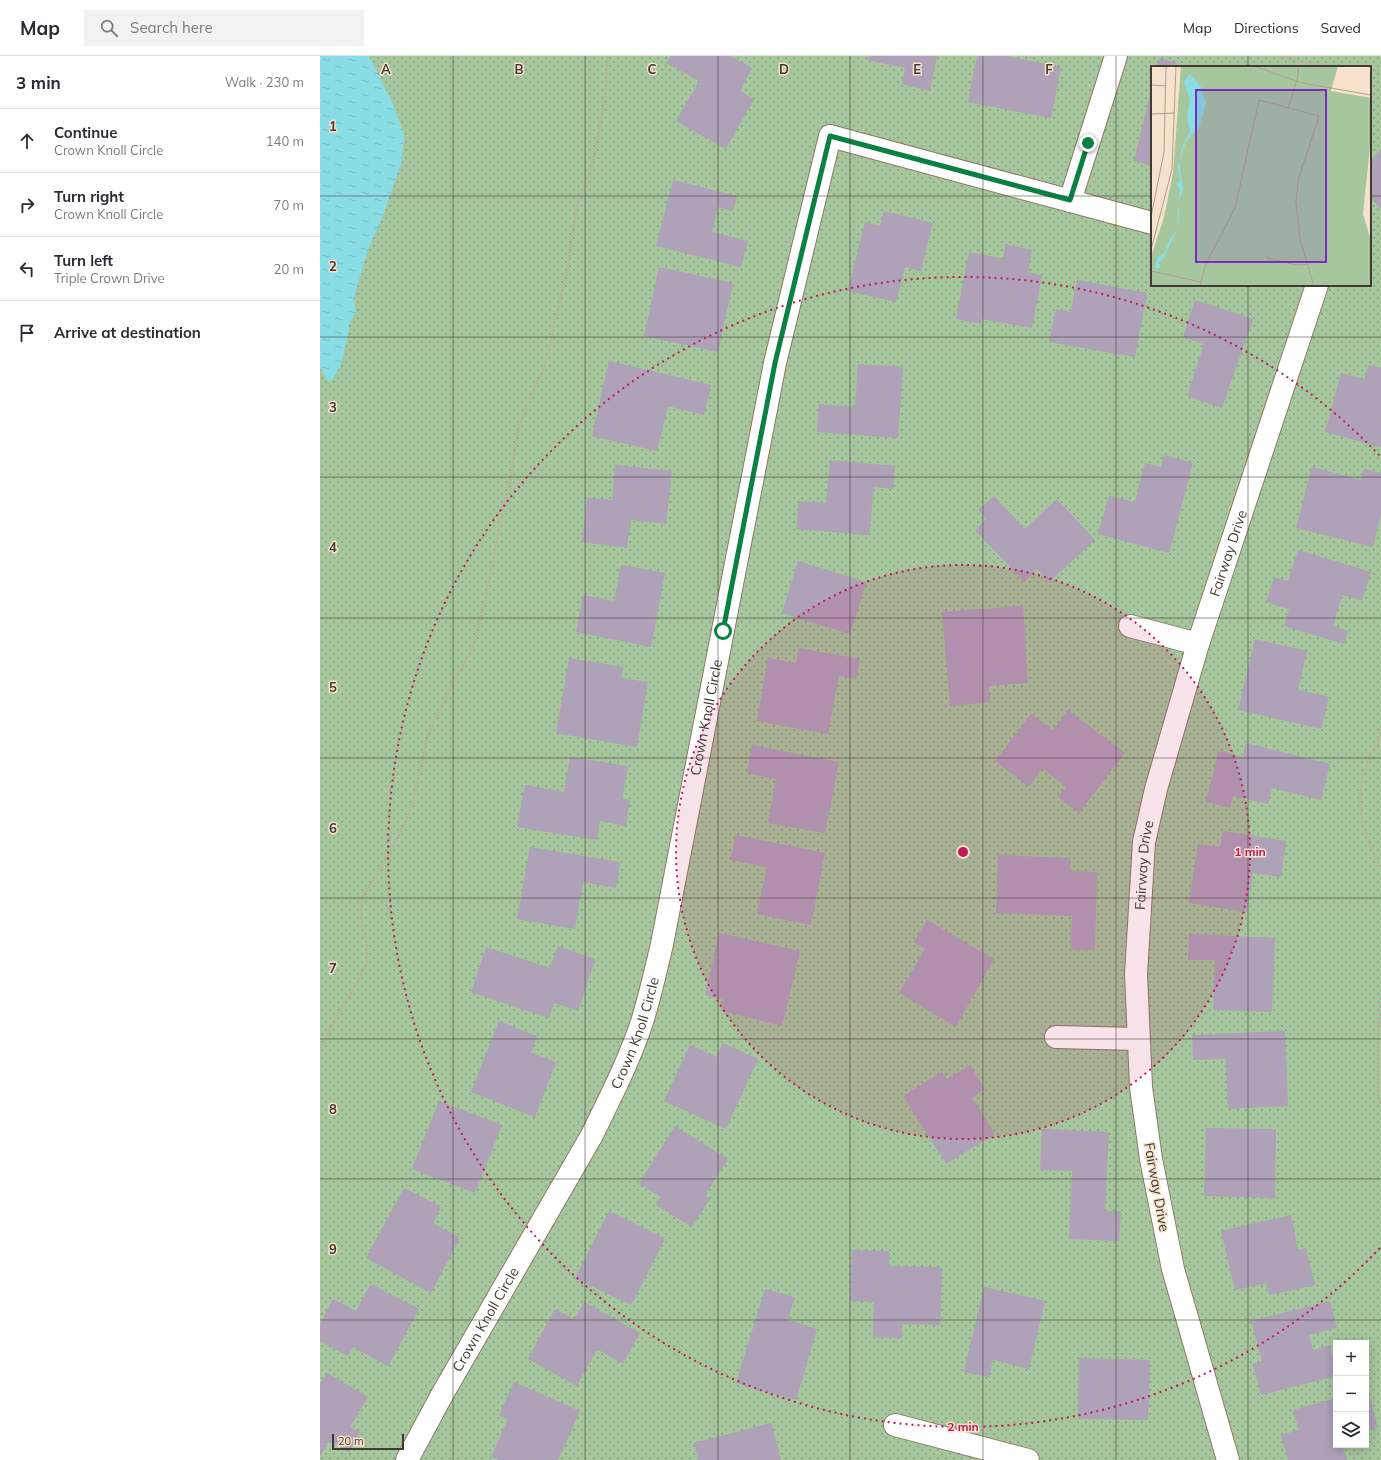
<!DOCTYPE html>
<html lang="en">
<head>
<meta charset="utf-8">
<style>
	:root { --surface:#fff; --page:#f2f2f3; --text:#2b2b33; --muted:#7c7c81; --line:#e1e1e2 }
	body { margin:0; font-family:Mulish,sans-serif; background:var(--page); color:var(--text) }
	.controls { position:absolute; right:12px; bottom:12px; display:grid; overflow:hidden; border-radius:0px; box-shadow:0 2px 10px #0003 }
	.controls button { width:36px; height:36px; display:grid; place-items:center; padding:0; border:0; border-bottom:1px solid var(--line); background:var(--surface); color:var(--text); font:20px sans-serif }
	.scale { position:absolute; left:12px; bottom:10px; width:72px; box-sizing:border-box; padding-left:4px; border:2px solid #423a31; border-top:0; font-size:11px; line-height:14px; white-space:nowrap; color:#423a31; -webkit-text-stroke:3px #f6e1cc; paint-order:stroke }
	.stop { position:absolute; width:12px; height:12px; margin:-9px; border:3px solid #0b8043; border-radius:50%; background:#fff }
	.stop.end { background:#0b8043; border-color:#fff; box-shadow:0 1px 4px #0008 }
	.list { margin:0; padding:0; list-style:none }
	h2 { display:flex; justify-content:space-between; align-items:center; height:52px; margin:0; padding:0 16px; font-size:17px }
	h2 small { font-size:13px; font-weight:400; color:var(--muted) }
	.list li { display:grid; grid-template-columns:26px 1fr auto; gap:12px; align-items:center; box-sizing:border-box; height:64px; padding:0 16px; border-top:1px solid var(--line) }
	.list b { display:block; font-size:15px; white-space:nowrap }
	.list p { margin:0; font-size:13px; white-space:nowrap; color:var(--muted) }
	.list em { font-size:13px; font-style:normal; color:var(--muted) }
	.icon { flex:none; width:22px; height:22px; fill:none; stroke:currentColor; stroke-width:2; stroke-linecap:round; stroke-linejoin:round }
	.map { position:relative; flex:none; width:1061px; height:1404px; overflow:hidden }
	header { display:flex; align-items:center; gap:24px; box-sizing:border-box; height:56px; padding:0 20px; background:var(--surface); border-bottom:1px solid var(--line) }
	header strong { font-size:19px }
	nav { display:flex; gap:22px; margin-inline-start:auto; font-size:14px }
	.search { width:280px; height:36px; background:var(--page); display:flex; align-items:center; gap:10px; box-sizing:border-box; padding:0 14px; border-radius:0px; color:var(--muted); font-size:15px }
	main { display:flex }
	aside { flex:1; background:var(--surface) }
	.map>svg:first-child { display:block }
	.green { fill:url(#green-dots); fill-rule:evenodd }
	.water { fill:url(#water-ripples) }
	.building { fill:#aea1b8 }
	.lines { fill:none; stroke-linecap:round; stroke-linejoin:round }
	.minor-casing { stroke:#8e7a68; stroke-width:24 }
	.path { stroke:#bdad9b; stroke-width:2.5; stroke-dasharray:2 2; stroke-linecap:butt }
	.minor { stroke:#fff; stroke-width:22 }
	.route { stroke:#0b8043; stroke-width:5 }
	.grid { fill:none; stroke:#423a31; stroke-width:1; stroke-opacity:0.55 }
	.ring { fill:none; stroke:#c2185b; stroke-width:2; stroke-dasharray:2 4 }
	.labels { text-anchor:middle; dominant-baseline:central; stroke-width:3; stroke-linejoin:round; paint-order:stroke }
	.street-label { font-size:14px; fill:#423a31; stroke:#f6e1cc }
	.inset-road { fill:none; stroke:#ae9e8e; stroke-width:1 }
	.view { fill:#7b2cbf; fill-opacity:0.15; stroke:#7b2cbf; stroke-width:2 }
	.inset-edge { fill:none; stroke:#423a31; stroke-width:2 }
	.grid-label { font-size:13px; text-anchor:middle; font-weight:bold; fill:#423a31; stroke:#f6e1cc; stroke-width:3; stroke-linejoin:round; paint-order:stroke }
	.centre { fill:#c2185b; stroke:#f6e1cc; stroke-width:2 }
	.ring-label { font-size:12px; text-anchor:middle; font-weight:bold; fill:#c2185b; stroke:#f6e1cc; stroke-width:3; stroke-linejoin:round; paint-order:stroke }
</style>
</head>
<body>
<header>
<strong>Map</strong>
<div class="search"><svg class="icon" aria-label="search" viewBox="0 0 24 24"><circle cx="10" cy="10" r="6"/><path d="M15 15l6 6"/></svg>Search here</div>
<nav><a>Map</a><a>Directions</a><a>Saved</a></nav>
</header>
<main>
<aside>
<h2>3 min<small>Walk · 230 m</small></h2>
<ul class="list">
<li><svg class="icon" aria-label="ahead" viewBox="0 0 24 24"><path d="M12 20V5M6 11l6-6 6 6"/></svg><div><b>Continue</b><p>Crown Knoll Circle</p></div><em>140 m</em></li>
<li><svg class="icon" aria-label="right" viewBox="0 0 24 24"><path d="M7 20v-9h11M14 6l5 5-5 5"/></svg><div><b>Turn right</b><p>Crown Knoll Circle</p></div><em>70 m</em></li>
<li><svg class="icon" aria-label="left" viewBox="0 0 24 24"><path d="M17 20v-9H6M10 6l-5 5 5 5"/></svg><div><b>Turn left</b><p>Triple Crown Drive</p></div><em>20 m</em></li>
<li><svg class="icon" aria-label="arrive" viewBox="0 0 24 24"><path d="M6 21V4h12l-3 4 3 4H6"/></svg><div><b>Arrive at destination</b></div></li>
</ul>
</aside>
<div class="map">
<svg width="1061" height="1404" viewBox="0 0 1061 1404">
	<defs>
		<pattern id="green-dots" width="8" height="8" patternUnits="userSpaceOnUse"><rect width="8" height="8" fill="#a6c69e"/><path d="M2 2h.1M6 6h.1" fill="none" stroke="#89a281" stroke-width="1.8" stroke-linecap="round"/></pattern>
		<pattern id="water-ripples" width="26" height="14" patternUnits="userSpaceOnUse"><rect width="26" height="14" fill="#89dee6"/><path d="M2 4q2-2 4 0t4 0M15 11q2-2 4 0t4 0" fill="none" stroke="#77bfc6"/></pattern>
	</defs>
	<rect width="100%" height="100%" fill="#f6e1cc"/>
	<!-- green -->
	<path class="green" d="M0,0H1061V1404H0ZM832,11H1050V229H832ZM1016,1287H1046V1389H1016Z"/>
	<!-- water -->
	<path class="water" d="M0,0H49L74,50L84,79L82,105L62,162L52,184L45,203L34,241L36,256L30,267L22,306L16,318L10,326L7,324L0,311Z"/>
	<!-- building -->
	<path class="building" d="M351,0H410L432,12L420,35L434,43L406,93L356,65L379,25L346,7Z
		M548,0H617L610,35L582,28L585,12L547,4Z
		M657,0H686L741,11L731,62L648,46Z
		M840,2L857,7L856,11H837Z
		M831,34H832V110L814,105Z
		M1061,94V153L1050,142V105Z
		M353,124L417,140L413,155L398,151L392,176L428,185L421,211L336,190Z
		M564,155L613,167L601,215L585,211L576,246L528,235L545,166L560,170Z
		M685,188L712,194L708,217L722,219L712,272L662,263L661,268L636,263L649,196L683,203Z
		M339,211L413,227L398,296L324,280Z
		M757,224L827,237L815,301L729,286L736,253L751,256Z
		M875,244L933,263L902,352L867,340L884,288L863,281Z
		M289,305L391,329L384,359L348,350L337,395L272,380Z
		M538,308L583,311L578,382L497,376L499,348L535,351Z
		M1049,309L1061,312V391L1005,376L1021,317L1044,323Z
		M844,399L873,407L849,497L778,478L789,440L815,446L825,407L841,411Z
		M510,404L575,410L573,433L554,431L549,479L476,473L479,445L506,447Z
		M295,409L352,415L346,468L311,464L307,492L262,486L267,442L292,444Z
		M992,411L1041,424L1044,413L1061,417V458L1053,491L976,472Z
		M674,440L705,473L737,443L775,484L729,526L717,513L704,526L655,474L666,463L658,454Z
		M978,494L1051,516L1042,544L1022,539L1013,570L1028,575L1024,588L964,570L969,553L946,546L954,521L968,525Z
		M478,505L546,526L530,578L462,557Z
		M301,509L345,517L331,591L256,576L263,539L294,545Z
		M703,550L708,627L669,630L670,646L630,650L622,556Z
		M935,583L987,595L978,634L1009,641L1001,673L918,654Z
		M479,592L540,603L536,623L519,620L508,678L437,665L448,602L476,607Z
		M249,602L303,611L301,622L328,626L317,691L236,677Z
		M748,654L805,697L759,757L738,741L746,731L722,712L709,731L675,705L711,658L733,674Z
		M926,687L1010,708L1001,744L952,732L948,748L913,740L910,752L886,746L899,695L923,701Z
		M432,689L519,706L505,777L448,767L456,723L427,717Z
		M250,701L308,710L302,743L310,744L306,770L280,765L277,784L197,771L205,729L244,736Z
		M903,775L966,785L961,821L933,817L927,856L869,847L878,788L900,791Z
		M416,779L505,797L491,869L437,858L447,811L410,804Z
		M210,791L300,806L296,832L263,826L255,873L197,863Z
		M678,799L750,802V815L777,816L775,894H751L752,860L676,857Z
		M607,864L674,903L636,971L579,937L605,893L594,886Z
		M399,877L480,895L462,970L402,955L404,944L385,939Z
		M869,878L955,882L952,956L893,954L895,904H868Z
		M238,890L275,903L258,955L234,947L229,962L151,936L166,891L230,912Z
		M179,965L217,980L211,997L236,1006L215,1061L151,1036Z
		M965,975L968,1050L908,1053L906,1003L873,1004L872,979Z
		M403,987L438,1003L406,1073L344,1045L370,989L396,1001Z
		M650,1009L665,1033L652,1042L675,1078L626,1108L583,1040L622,1016L627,1023Z
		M119,1045L182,1069L155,1137L92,1113Z
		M355,1070L408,1103L385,1139L390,1143L372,1171L336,1149L341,1141L319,1128Z
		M886,1072L956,1073L955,1142L884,1140Z
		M722,1073L789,1076L785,1155H801L799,1185L749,1183L752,1115L720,1114Z
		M84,1132L121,1151L113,1167L140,1182L111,1237L46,1202Z
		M289,1155L345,1183L311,1249L255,1222Z
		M971,1159L978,1194L986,1192L995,1229L949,1239L946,1227L915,1234L901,1175Z
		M532,1194L569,1195V1210L622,1211L620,1269L582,1268V1282L553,1281L554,1246L530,1245Z
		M51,1228L99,1253L68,1310L33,1291L28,1300L0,1285V1268L13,1243L36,1255Z
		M664,1231L725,1245L709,1313L673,1304L669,1321L644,1316Z
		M445,1233L475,1241L468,1264L497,1273L476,1344L416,1327Z
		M1010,1245L1017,1272L989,1279L993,1294L1010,1289L1016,1314V1320L941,1339L933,1308L942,1305L931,1265Z
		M264,1246L320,1277L303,1308L277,1293L257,1330L208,1303L235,1253L254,1263Z
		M759,1302L830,1304L828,1364L758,1363Z
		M7,1317L48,1341L30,1371L40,1376L29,1396L9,1385L0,1400V1328Z
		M194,1326L260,1355L238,1404H179L171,1401L188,1363L179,1359Z
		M1046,1334H1048L1058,1372L1046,1375Z
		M1016,1342V1389H1022L1027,1404H968L961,1379L979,1374L973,1354Z
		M451,1367L461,1404H378L374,1387Z"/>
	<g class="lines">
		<!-- minor casing -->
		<g class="minor-casing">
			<g id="minor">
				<path d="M750,145L796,0"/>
				<path d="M810,570L878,588"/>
				<path d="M736,981L818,983"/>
				<path d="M575,1369L708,1404"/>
				<path id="s1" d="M87,1404L123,1337L272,1079C290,1042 309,1005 322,966C330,940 336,914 342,888L455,307L510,80L832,167"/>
				<path id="s2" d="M908,1404L853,1213L831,1103L821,1031L816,918L824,786L836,733L878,588L997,229"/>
			</g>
		</g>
		<!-- path -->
		<path class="path" d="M959,0L992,8L1021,11
			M1050,14L1061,16
			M1061,672C1059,678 1058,684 1056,690C1053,696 1049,702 1047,709C1032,749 1044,777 1061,813
			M1061,938L1058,994V1038L1061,1048
			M0,994L20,954L35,931L44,913L47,905V889L41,862V848L43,840L58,817L67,799L79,779L93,748L108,678L135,623L147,602L155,584L164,547L192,415L198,372L226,306L248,210L256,154L260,139L268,125L274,101L284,46L288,0"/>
		<!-- minor -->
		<use href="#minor" class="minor"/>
	</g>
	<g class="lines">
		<!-- route -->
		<path class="route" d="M403,575L455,307L510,80L750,144L768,87"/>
	</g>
	<!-- grid -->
	<path class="grid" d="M133,0V1404M265,0V1404M398,0V1404M530,0V1404M663,0V1404M796,0V1404M928,0V11M0,140H832M1050,140H1061M928,229V1404M0,281H1061M0,421H1061M0,562H1061M0,702H1061M0,842H1061M0,983H1061M0,1123H1061M0,1264H1061"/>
	<!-- distance rings -->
	<circle cx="643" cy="796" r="287" fill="#c2185b" fill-opacity=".12"/>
	<g class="ring">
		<circle cx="643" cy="796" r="287"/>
		<path d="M1060 1192A575 575 0 1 1 1060 400"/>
	</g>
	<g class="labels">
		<!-- street labels -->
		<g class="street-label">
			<text stroke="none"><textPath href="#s2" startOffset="930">Fairway Drive</textPath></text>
			<text stroke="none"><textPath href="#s1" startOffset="809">Crown Knoll Circle</textPath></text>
			<text stroke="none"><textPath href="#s2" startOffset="606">Fairway Drive</textPath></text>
			<text stroke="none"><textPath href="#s1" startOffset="485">Crown Knoll Circle</textPath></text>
			<text transform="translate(837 1131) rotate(80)">Fairway Drive</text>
			<text stroke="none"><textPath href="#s1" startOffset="161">Crown Knoll Circle</textPath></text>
		</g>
	</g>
	<!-- overview -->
	<g transform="translate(831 10)">
		<rect width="220" height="220" fill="#f6e1cc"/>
		<path d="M30,0H187L180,25L220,32V71L212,148L220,174V220H0V191L13,151L22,107Z" fill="#a6c69e"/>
		<path d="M39,8L50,21L55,37L48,62L46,64L44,61V65L35,76L28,96L32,124L27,137L28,148L27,161L12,194L7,196L10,200L7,203L4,201L7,191L14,187L18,175L27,161V138L29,124L25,118L29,115L27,100L32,79L39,66L36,51L39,34L33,16Z" fill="#89dee6"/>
		<path class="inset-road" d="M103,0L151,17L220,29M0,19L15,20M137,42L147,10V0M0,48L24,47M0,151L13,86L15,0M0,184L21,103L25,0M115,192L146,199L157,198M0,205L50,216M49,220L54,200L84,142L108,34L168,50L147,114L145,136L149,173L163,220"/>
		<path class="view" d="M45,24H175V196H45Z"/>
		<rect width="220" height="220" class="inset-edge"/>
	</g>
	<g class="grid-label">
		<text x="66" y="18">A</text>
		<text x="199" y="18">B</text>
		<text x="332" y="18">C</text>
		<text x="464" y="18">D</text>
		<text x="597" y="18">E</text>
		<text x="729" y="18">F</text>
		<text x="13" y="75">1</text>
		<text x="13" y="215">2</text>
		<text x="13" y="356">3</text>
		<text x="13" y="496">4</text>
		<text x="13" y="636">5</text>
		<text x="13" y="777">6</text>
		<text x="13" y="917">7</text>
		<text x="13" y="1058">8</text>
		<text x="13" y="1198">9</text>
	</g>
	<circle cx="643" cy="796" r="6" class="centre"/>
	<g class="ring-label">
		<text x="930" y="800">1 min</text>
		<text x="643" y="1375">2 min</text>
	</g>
</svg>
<div class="controls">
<button>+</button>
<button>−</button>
<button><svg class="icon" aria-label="layers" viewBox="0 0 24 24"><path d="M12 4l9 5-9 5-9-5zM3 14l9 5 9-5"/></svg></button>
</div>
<div class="scale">20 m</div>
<div class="stop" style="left:403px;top:575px"></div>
<div class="stop end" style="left:768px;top:87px"></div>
</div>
</main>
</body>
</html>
